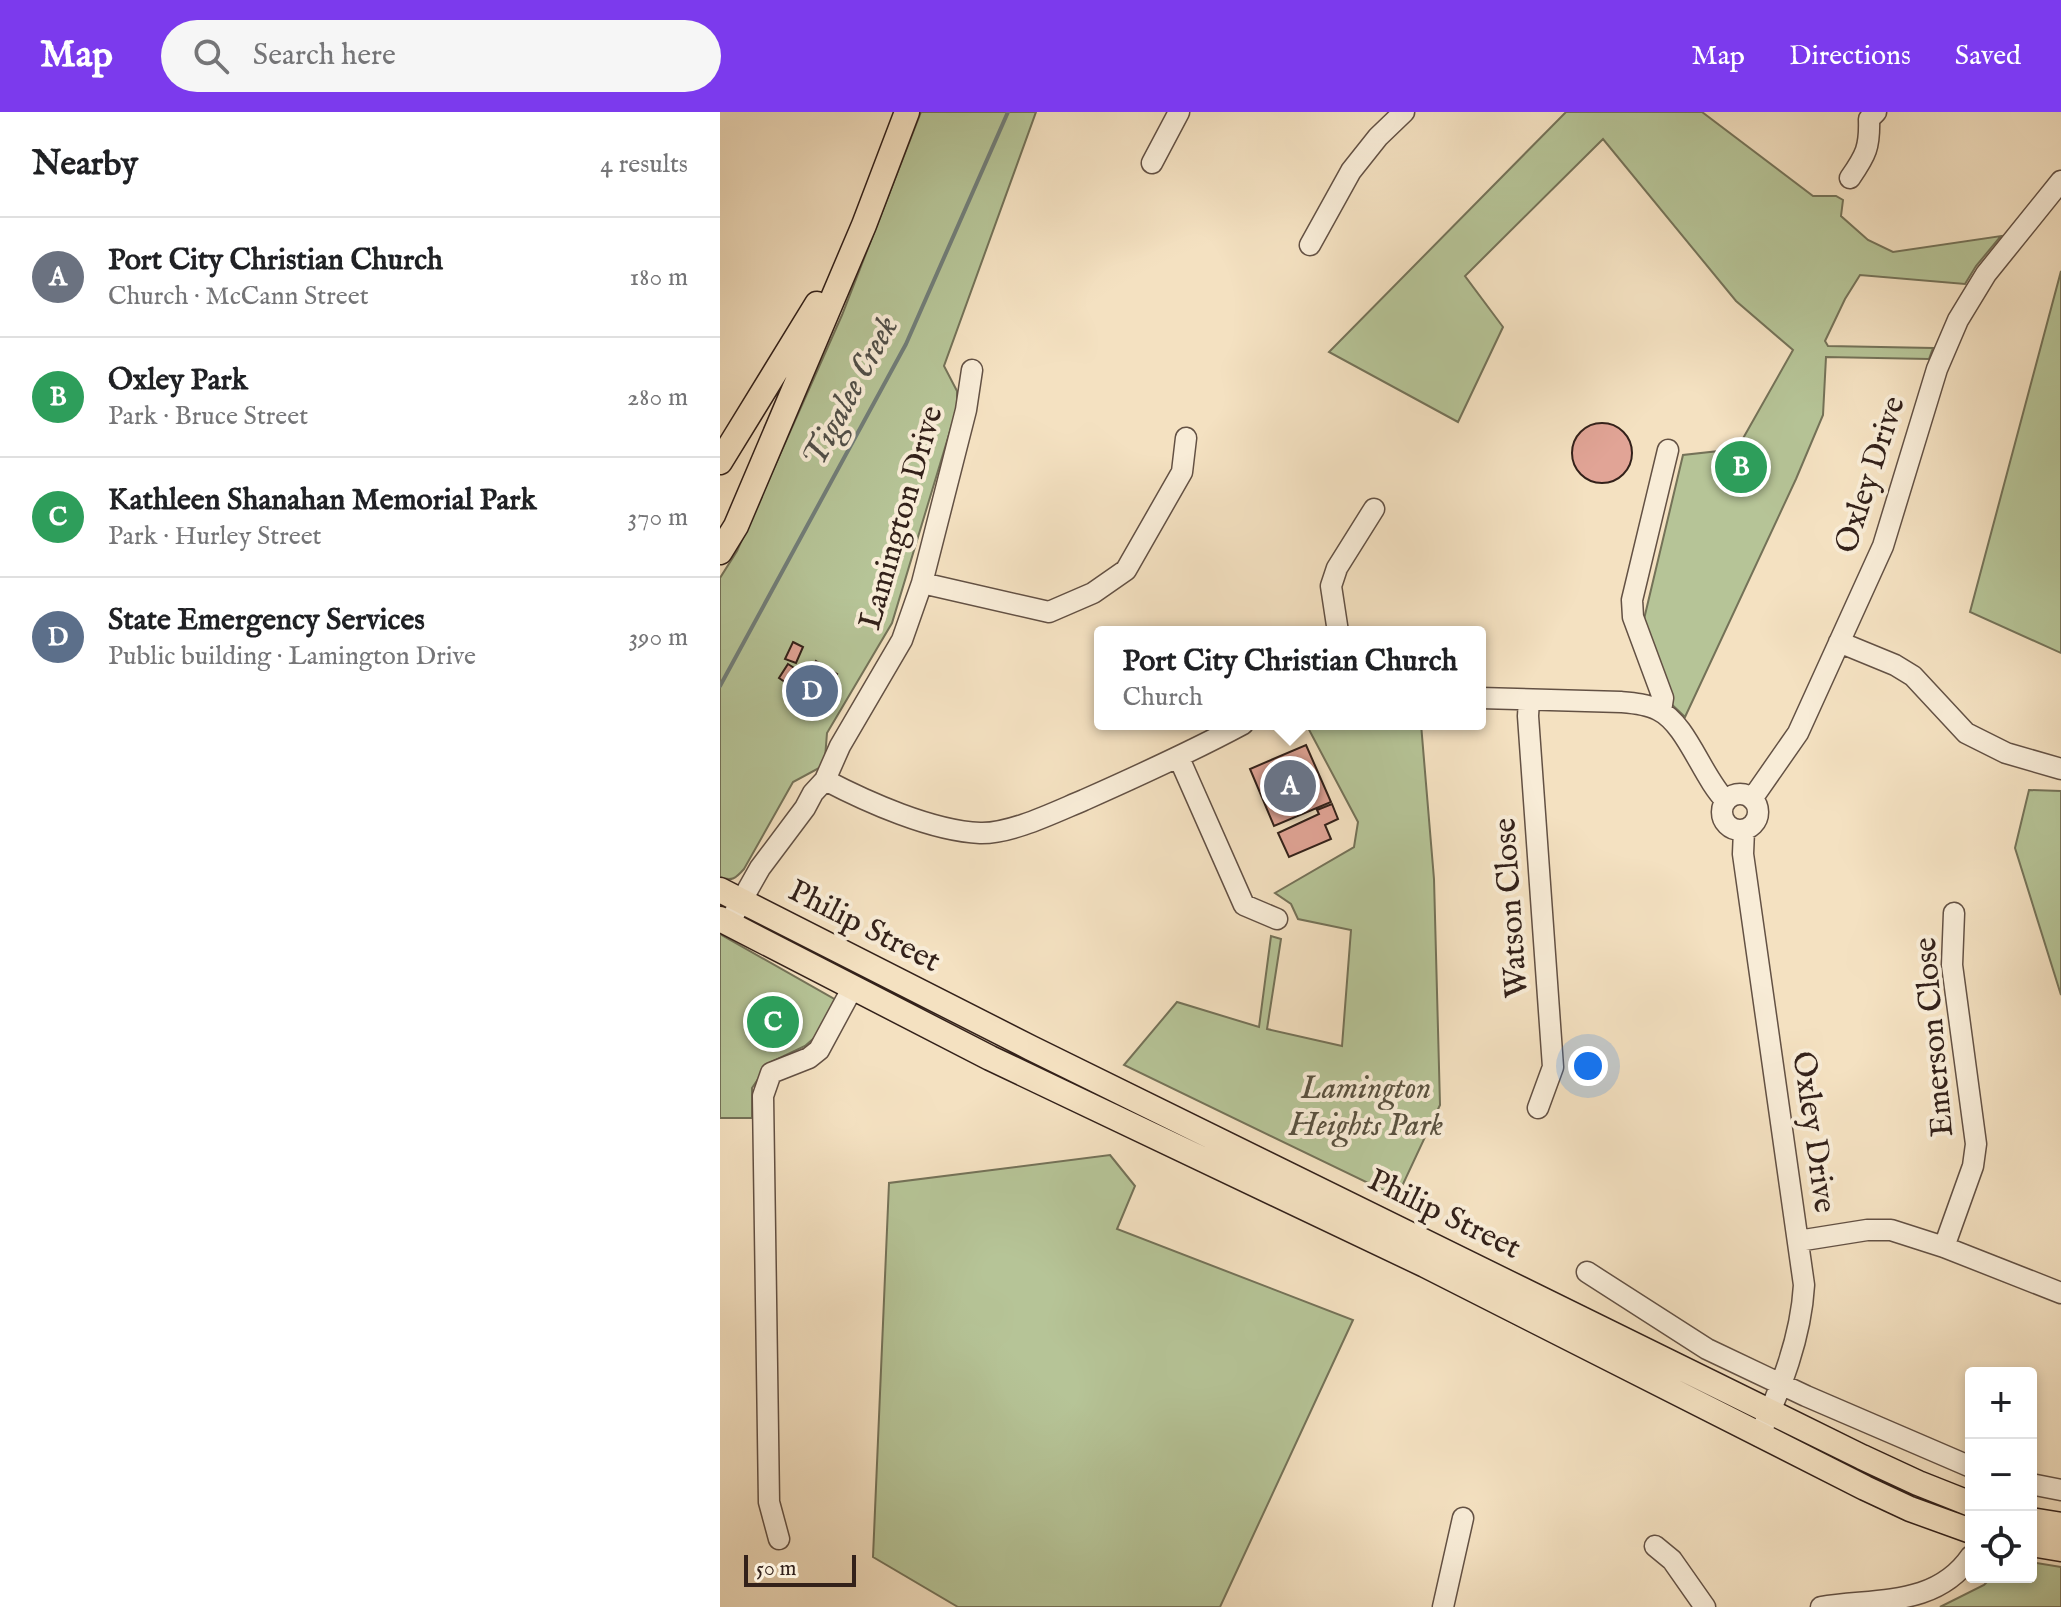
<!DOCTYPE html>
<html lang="en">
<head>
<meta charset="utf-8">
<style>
	:root { --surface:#fff; --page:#f6f6f6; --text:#202124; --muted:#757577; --line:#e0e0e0; --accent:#7c3aed }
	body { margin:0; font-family:"IM FELL English",serif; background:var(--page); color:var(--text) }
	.controls { position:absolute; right:24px; bottom:24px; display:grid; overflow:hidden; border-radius:8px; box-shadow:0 4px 12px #0003 }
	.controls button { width:72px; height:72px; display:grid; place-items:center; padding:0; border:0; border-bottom:2px solid var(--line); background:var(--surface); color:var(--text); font:40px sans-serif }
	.scale { position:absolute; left:24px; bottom:20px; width:112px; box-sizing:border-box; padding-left:8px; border:4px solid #33211a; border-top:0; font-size:22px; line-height:28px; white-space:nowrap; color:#33211a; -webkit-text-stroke:6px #f8ecd7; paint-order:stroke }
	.you { position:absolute; left:868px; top:954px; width:28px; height:28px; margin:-20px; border:6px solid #fff; border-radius:50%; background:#1a73e8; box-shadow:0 0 0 12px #1a73e833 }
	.badge { display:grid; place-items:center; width:52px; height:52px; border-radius:50%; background:var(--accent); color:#fff; font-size:26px; font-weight:700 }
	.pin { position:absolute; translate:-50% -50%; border:4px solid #fff; box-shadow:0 2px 8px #0006 }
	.popup { position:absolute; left:374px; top:514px; width:392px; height:104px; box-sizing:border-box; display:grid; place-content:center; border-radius:8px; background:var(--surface); filter:drop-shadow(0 2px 6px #0005); font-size:26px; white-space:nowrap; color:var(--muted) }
	.popup b { font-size:30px; color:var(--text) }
	.popup::after { content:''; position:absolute; left:50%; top:100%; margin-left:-16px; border:16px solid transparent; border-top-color:var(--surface) }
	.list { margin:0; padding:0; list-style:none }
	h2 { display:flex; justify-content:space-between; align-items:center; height:104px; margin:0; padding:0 32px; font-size:34px }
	h2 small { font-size:26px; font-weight:400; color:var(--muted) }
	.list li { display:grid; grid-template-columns:52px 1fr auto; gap:24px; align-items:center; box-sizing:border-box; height:120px; padding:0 32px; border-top:2px solid var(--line) }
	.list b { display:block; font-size:30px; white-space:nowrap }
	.list p { margin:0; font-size:26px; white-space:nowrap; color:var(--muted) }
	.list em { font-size:26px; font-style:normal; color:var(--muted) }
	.icon { flex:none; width:44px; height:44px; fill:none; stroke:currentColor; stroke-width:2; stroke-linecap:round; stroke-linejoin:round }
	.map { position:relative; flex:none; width:1341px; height:1495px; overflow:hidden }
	header { display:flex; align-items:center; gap:48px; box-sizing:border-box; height:112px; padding:0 40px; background:var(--accent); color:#fff }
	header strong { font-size:38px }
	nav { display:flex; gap:44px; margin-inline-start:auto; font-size:28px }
	.search { width:560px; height:72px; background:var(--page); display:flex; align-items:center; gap:20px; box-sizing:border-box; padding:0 28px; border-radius:44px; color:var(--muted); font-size:30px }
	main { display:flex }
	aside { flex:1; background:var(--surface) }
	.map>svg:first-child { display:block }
	.green { fill:#b6c497; stroke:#747258; stroke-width:2 }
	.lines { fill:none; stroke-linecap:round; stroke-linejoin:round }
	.stream { stroke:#727e79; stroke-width:4 }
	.building { fill:#e1a496; stroke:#33211a; stroke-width:2 }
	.minor-casing { stroke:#635144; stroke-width:23 }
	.major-casing { stroke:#33211a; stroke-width:27 }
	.minor { stroke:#f8ecd7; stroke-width:20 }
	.major { stroke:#f4e1c1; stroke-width:24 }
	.labels { text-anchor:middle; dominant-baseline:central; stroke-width:8; stroke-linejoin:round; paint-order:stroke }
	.street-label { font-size:32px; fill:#33211a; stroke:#f8ecd7 }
	.park-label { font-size:32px; font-style:italic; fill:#5a5240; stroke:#f8ecd7 }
	.water-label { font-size:34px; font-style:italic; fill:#525049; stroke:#f8ecd7 }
</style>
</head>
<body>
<header>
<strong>Map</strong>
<div class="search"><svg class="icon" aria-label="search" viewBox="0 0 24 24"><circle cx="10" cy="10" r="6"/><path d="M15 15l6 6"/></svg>Search here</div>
<nav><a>Map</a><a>Directions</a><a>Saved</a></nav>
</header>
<main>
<aside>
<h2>Nearby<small>4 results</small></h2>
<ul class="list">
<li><span class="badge" style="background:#6b7280">A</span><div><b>Port City Christian Church</b><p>Church · McCann Street</p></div><em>180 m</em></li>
<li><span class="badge" style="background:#2e9e5b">B</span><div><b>Oxley Park</b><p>Park · Bruce Street</p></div><em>280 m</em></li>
<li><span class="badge" style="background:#2e9e5b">C</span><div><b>Kathleen Shanahan Memorial Park</b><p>Park · Hurley Street</p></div><em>370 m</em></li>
<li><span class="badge" style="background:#5c6f8a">D</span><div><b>State Emergency Services</b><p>Public building · Lamington Drive</p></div><em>390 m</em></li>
</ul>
</aside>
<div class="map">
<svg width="1341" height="1495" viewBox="0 0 1341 1495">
	<rect width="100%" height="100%" fill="#f4e1c1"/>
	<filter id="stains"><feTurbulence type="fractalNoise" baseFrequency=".0025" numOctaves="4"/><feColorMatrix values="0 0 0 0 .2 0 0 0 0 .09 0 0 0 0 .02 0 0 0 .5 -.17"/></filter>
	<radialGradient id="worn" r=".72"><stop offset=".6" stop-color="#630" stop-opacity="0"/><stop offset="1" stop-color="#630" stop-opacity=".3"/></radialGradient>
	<!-- green -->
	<path class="green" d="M201,0H316L224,254L237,279V296L172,511L107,621L105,646L101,655L73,670L24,757C16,766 12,770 0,765V466L17,439L122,203Z
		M846,0H982L1093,84H1116L1123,88L1121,104L1148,128L1173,140L1281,124L1256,154L1245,172L1140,163L1125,187L1105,229L1108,234L1213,236L1209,247L1106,245L1103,303L1076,367L965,605L947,588L920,524L963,343L1017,337L1073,238L1016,189L883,27L745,164L783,215L738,310L609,240Z
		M1341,159V541L1250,500Z
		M586,612H701L714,767L720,993L677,1085L404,953L457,890L539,915L551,824L561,827L547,917L622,934L631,818L578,807L571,792L555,781L634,735L638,710Z
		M1309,678L1341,679V883L1295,736Z
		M0,822L116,888L101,920L85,934L49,951L32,976V1006H0Z
		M390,1043L415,1074L397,1117L633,1208L500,1495H238L153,1445L169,1071Z
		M1311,1450L1341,1455V1495H1220L1264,1473L1272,1465H1311Z"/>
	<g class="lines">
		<!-- stream -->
		<path class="stream" d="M0,574L186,232L288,0"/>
	</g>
	<!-- building -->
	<path class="building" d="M852 341a30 30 0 1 1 60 0a30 30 0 1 1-60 0Z
		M73,530L83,535L76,551L65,547Z
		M96,549L117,562L109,574L88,562Z
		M68,552L107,577L92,602L75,591L81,581L59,566Z
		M586,633L611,690L554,714L530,657Z
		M612,692L618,707L605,713L611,727L569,745L558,721L599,702L597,698Z"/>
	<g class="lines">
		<!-- minor casing -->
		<g class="minor-casing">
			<path id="minor" d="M432,51L459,0
				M1130,66C1146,43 1150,35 1149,7L1156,0
				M590,133L631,59L658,25L684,0
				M202,471L329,500L373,481L406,458L462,360L466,326
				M618,520L611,474L617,456L654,397
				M1119,530L1175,553L1193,564L1246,621L1286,641L1341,657
				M760,586L901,590C913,591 927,592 938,598C967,612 982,665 1006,689
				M809,588L808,604L833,955L818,996
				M941,599L943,586L913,505L912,488L948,338
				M459,646L524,793L557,807
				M105,668C147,690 212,719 260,721C291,722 335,700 364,688C418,664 471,640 523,612
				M1002 700a18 18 0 1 1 36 0a18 18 0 1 1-36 0Z
				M1032,687L1078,621L1163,434L1217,257L1238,208L1266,162L1341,69
				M1024,718L1023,742L1084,1173C1081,1226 1061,1276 1039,1324
				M9,811L40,756L85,696L93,681L105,668L120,634L182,528L202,471L246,298L252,258
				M1078,1129L1147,1118H1171L1224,1135L1341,1181
				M1224,1135L1253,1054L1256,1032L1232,853L1234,801
				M867,1160L987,1237L1086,1284L1251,1355
				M1311,1372L1341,1378
				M59,1427L49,1390L43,984L51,961L89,946L99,938L133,875
				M935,1434L952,1448L985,1495
				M723,1495L743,1406
				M1101,1495C1157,1486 1216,1495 1251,1444"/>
		</g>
		<!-- major casing -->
		<g class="major-casing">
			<path id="major" d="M0,350L97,192
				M0,440L16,414L144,113L187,0
				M0,778L311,936L1142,1345L1198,1371L1251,1392
				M0,807L270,946L705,1153L1145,1376L1190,1397L1251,1419
				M1311,1408L1341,1413
				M1311,1432L1341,1437"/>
		</g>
		<!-- minor -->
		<use href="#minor" class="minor"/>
		<!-- major -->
		<use href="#major" class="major"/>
	</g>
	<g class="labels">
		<!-- street labels -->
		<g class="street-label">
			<text transform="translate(1151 363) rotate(-72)">Oxley Drive</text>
			<text transform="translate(182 406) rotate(-74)">Lamington Drive</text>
			<text transform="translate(792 796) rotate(-94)">Watson Close</text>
			<text transform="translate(144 815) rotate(27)">Philip Street</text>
			<text transform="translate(1215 925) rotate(-95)">Emerson Close</text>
			<text transform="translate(1093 1020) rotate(82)">Oxley Drive</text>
			<text transform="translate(724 1103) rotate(26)">Philip Street</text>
		</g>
		<!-- park labels -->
		<g class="park-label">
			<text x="646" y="977">Lamington<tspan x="646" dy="37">Heights Park</tspan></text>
		</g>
		<!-- water labels -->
		<g class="water-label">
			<text transform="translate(131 280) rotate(-62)">Tigalee Creek</text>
		</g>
	</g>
	<rect width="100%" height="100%" filter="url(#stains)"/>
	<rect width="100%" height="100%" fill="url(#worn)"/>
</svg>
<div class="controls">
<button>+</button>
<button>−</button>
<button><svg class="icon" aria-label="locate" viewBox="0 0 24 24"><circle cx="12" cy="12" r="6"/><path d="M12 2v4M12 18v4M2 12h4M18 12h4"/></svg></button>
</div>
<div class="scale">50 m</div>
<div class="you"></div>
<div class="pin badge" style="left:570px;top:674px;background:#6b7280">A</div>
<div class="popup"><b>Port City Christian Church</b>Church</div>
<div class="pin badge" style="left:1021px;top:355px;background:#2e9e5b">B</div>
<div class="pin badge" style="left:53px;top:910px;background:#2e9e5b">C</div>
<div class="pin badge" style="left:92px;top:579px;background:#5c6f8a">D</div>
</div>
</main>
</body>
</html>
